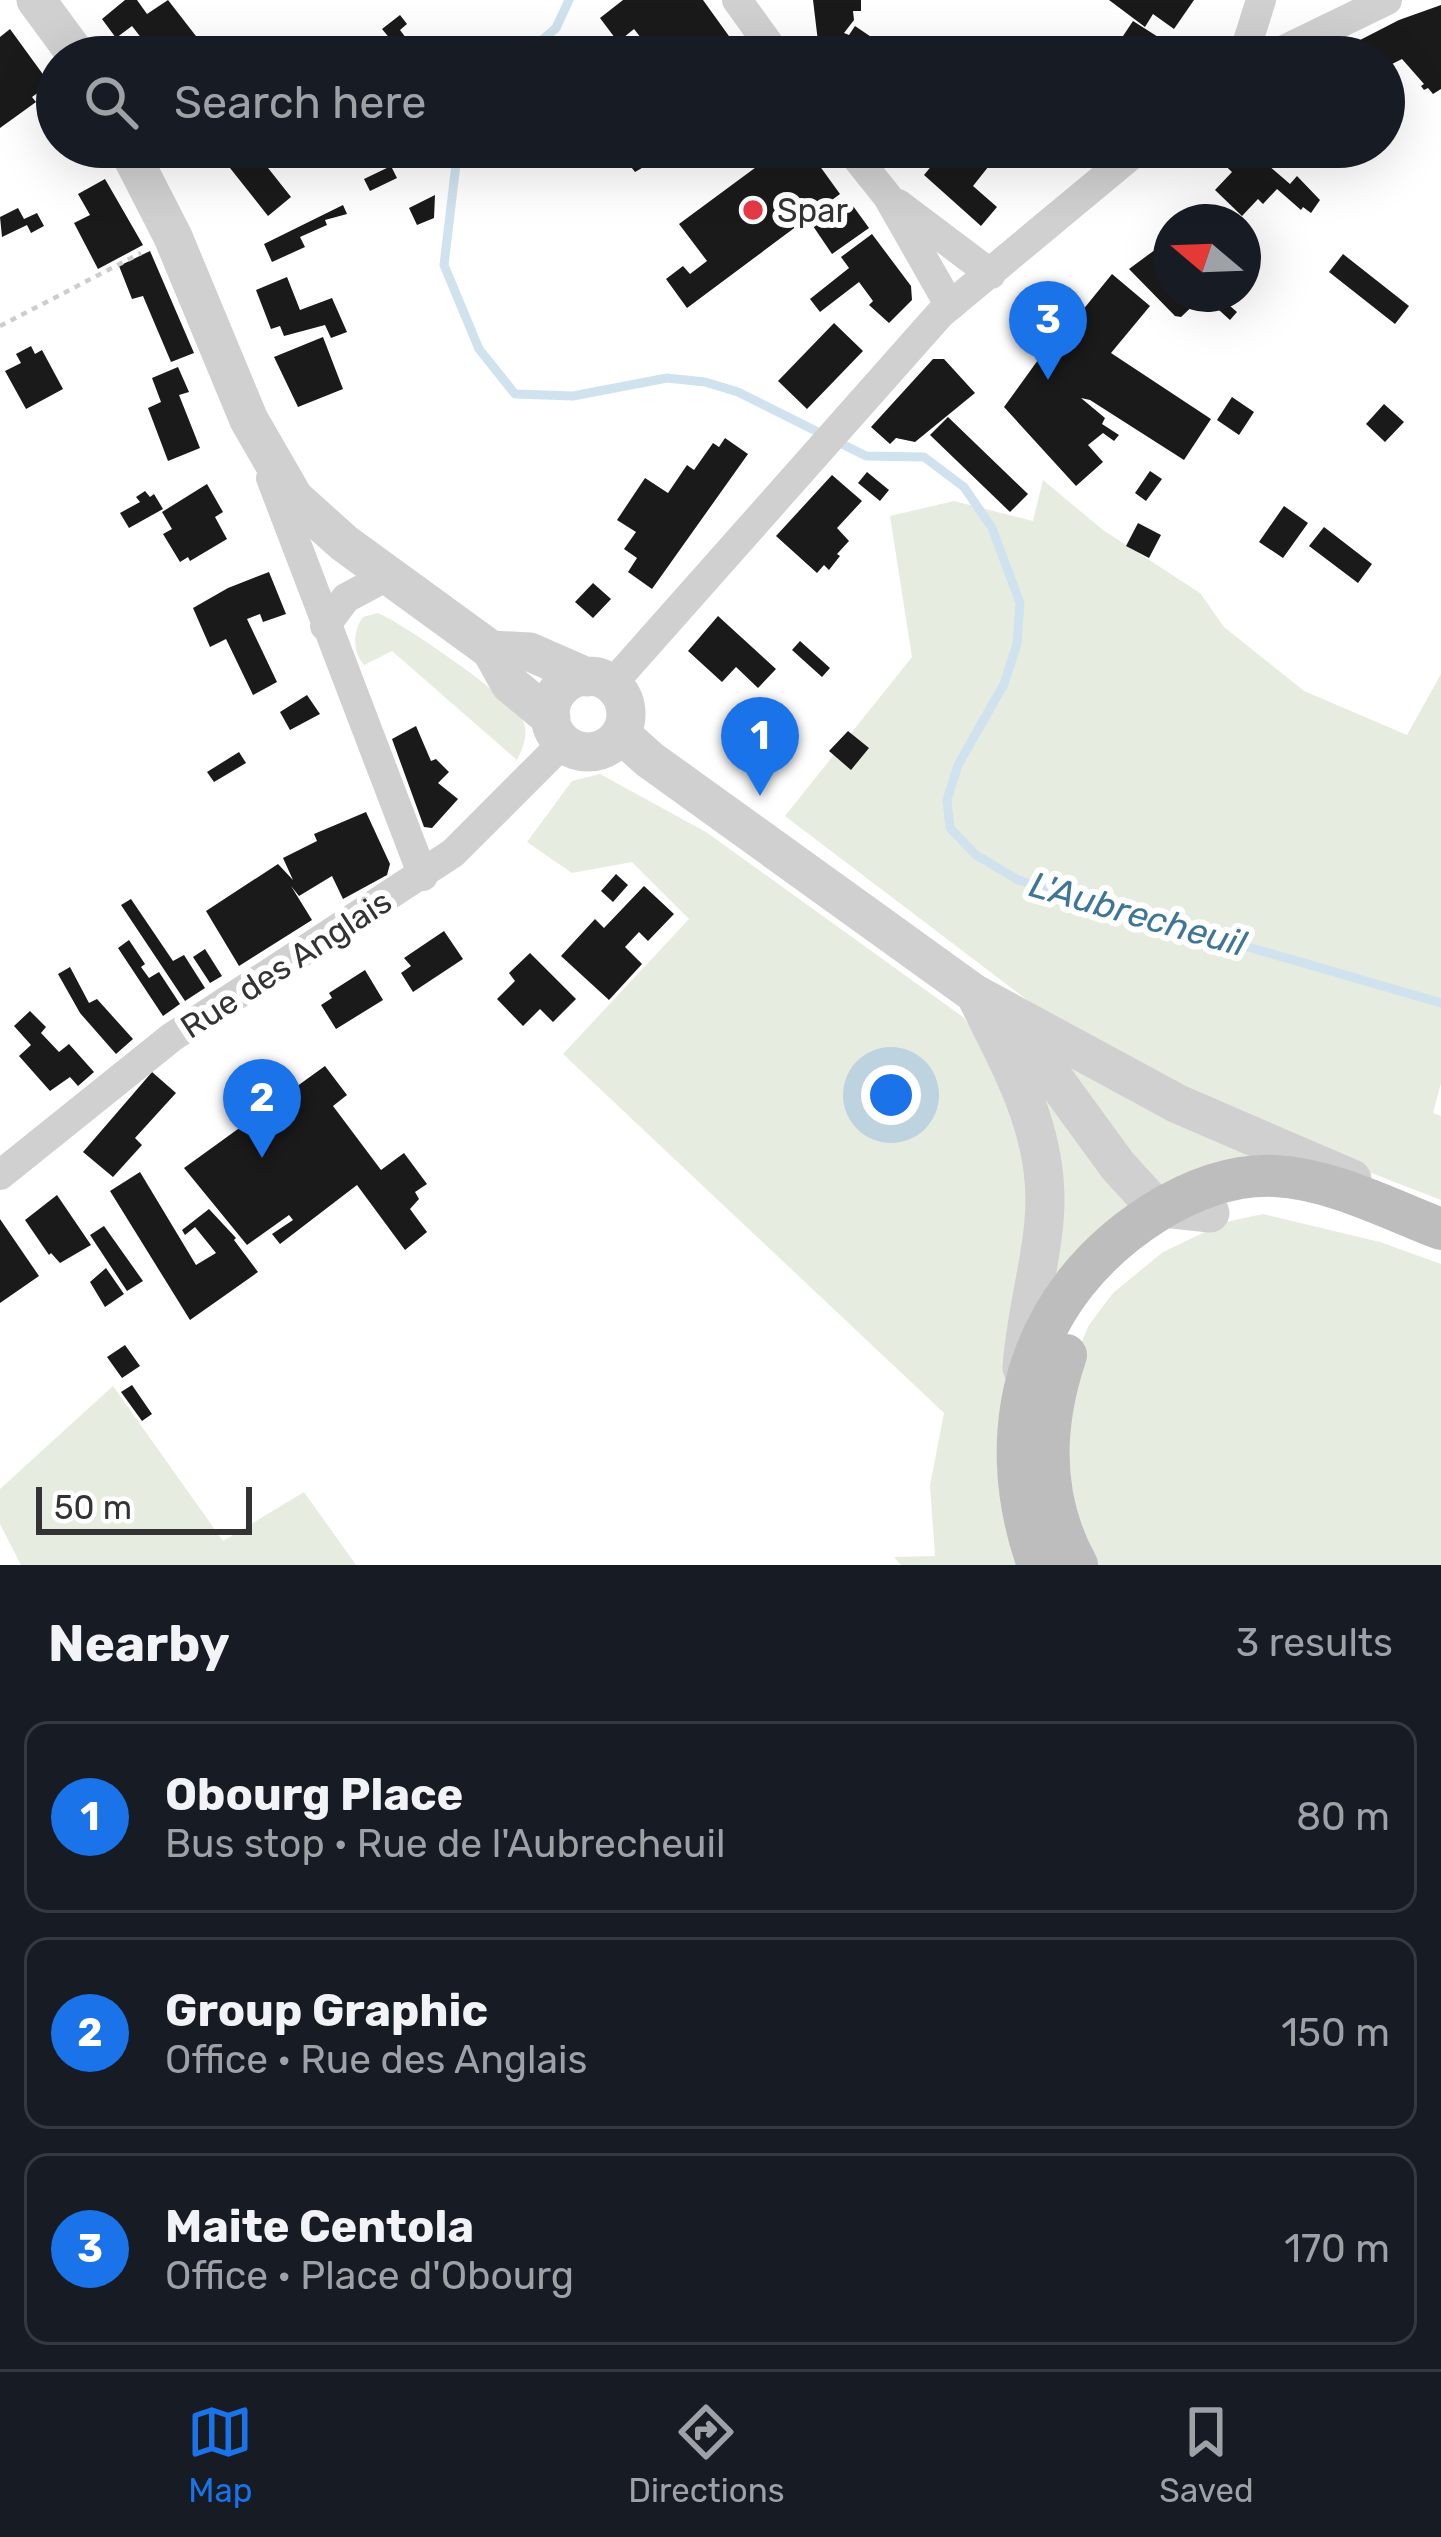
<!DOCTYPE html>
<html lang="en">
<head>
<meta charset="utf-8">
<style>
	:root { --surface:#171b24; --page:#242831; --text:#f1f3f6; --muted:#9ea1a6; --line:#363941; --accent:#1a73e8 }
	body { margin:0; font-family:Rubik,sans-serif; background:var(--page); color:var(--text) }
	.compass { position:absolute; left:1153px; top:204px; width:108px; height:108px; border-radius:50%; background:var(--surface); box-shadow:0 12px 48px #0002; rotate:289deg }
	.scale { position:absolute; left:36px; bottom:30px; width:216px; box-sizing:border-box; padding-left:12px; border:6px solid #333; border-top:0; font-size:33px; line-height:42px; white-space:nowrap; color:#333; -webkit-text-stroke:9px #fff; paint-order:stroke }
	.you { position:absolute; left:891px; top:1095px; width:42px; height:42px; margin:-30px; border:9px solid #fff; border-radius:50%; background:#1a73e8; box-shadow:0 0 0 18px #1a73e833 }
	.badge { display:grid; place-items:center; width:78px; height:78px; border-radius:50%; background:var(--accent); color:#fff; font-size:39px; font-weight:700 }
	.pin { position:absolute; translate:-50% -99px; filter:drop-shadow(0 3px 6px #0008) }
	.pin::after { content:''; position:absolute; top:63px; width:42px; height:36px; background:inherit; clip-path:polygon(0 0,100% 0,50% 100%) }
	.list { margin:0; padding:0; list-style:none }
	h2 { display:flex; justify-content:space-between; align-items:center; height:156px; margin:0; padding:0 48px; font-size:51px }
	h2 small { font-size:39px; font-weight:400; color:var(--muted) }
	.list li { display:grid; grid-template-columns:78px 1fr auto; gap:36px; align-items:center; box-sizing:border-box; height:192px; margin:0 24px 24px; padding:0 24px; border:3px solid var(--line); border-radius:24px }
	.list b { display:block; font-size:45px; white-space:nowrap }
	.list p { margin:0; font-size:39px; white-space:nowrap; color:var(--muted) }
	.list em { font-size:39px; font-style:normal; color:var(--muted) }
	.icon { flex:none; width:66px; height:66px; fill:none; stroke:currentColor; stroke-width:2; stroke-linecap:round; stroke-linejoin:round }
	.map { position:relative; flex:none; width:1441px; height:1565px; overflow:hidden }
	.search { position:absolute; background:var(--surface); box-shadow:0 12px 48px #0002; left:36px; right:36px; top:36px; height:132px; display:flex; align-items:center; gap:30px; box-sizing:border-box; padding:0 42px; border-radius:66px; color:var(--muted); font-size:45px }
	.sheet { height:804px; background:var(--surface) }
	nav { display:flex; justify-content:space-around; align-items:center; box-sizing:border-box; height:168px; border-top:3px solid var(--line); background:var(--surface); font-size:33px; color:var(--muted) }
	nav a { display:grid; justify-items:center; gap:6px }
	nav .on { color:var(--accent) }
	.map>svg:first-child { display:block }
	.green { fill:#e6ecdf }
	.lines { fill:none; stroke-linecap:round; stroke-linejoin:round }
	.stream { stroke:#cfe2ee; stroke-width:9 }
	.building { fill:#1a1a1a }
	.path { stroke:#cdcdcd; stroke-width:4.5; stroke-dasharray:6 6; stroke-linecap:butt }
	.minor { stroke:#d0d0d0; stroke-width:30 }
	.tertiary { stroke:#d0d0d0; stroke-width:39 }
	.secondary { stroke:#bdbdbd; stroke-width:42 }
	.poi-dot { fill:#e63946; stroke:#fff; stroke-width:4.5 }
	.labels { text-anchor:middle; dominant-baseline:central; stroke-width:12; stroke-linejoin:round; paint-order:stroke }
	.poi-label { font-size:33px; fill:#333; stroke:#fff; text-anchor:start }
	.street-label { font-size:33px; fill:#333; stroke:#fff }
	.water-label { font-size:36px; font-style:italic; fill:#3f7597; stroke:#fff }
</style>
</head>
<body>
<div class="map">
<svg width="1441" height="1565" viewBox="0 0 1441 1565">
	<rect width="100%" height="100%" fill="#fff"/>
	<!-- green -->
	<path class="green" d="M1043,480L1103,530L1200,593L1224,627L1304,691L1407,735L1441,674V1083L1433,1113L1441,1116V1200L1227,1117L1081,1041L785,816L912,657L890,516L954,501L1033,521Z
		M378,613C402,623 516,700 524,723C528,736 523,748 517,760L392,651L364,665C352,652 353,630 363,617Z
		M600,774L706,832L963,1017L993,1057L1027,1138L1021,1565H901L894,1557L935,1556L930,1485L944,1413L563,1054L689,919L632,862L572,873L527,842L572,781Z
		M1048,1048L1263,1152L1177,1185L1152,1186Z
		M1033,1070L1136,1206L1049,1301Z
		M1263,1214L1380,1242L1441,1264V1565H1086L1064,1505L1072,1365L1089,1325L1113,1293L1163,1252L1226,1222Z
		M113,1386L223,1541L304,1492L356,1565H21L0,1524V1489Z"/>
	<g class="lines">
		<!-- stream -->
		<path class="stream" d="M523,57L556,28L569,0
			M458,147L444,265L479,349L515,394L573,396L667,378L705,382L738,392L866,456L924,457L964,487L992,528L1020,603L1017,644L1004,684L958,765L947,800L950,828L976,855L1018,880L1441,1003"/>
	</g>
	<!-- building -->
	<path class="building" d="M125,0H137L147,14L168,0L206,49L196,57H156L132,26L116,38L102,19Z
		M623,0H703L744,57H656L634,29L618,42L600,18Z
		M813,0H861V11H853L854,20L844,33L849,35L855,26L880,43L884,37L898,46L893,54L898,57H828L819,50Z
		M1109,0H1194L1174,29L1153,14L1145,27Z
		M1441,5V89L1433,94L1428,88L1424,90L1421,86L1424,84L1402,59L1384,68V57H1327L1399,20Z
		M400,15L407,24L400,30L406,38L396,46L382,29Z
		M1133,21L1166,42L1156,57H1109Z
		M10,29L50,84L32,97L36,102L0,128V37Z
		M641,147H649L657,159L635,172L625,159Z
		M775,147H806L840,194L687,308L666,279L683,266L690,274L707,261L679,224L778,151Z
		M947,147H1004L973,186L997,207L981,226L924,175Z
		M1228,147H1261L1255,154L1290,184L1297,176L1320,200L1311,213L1303,207L1301,210L1277,189L1263,204L1258,199L1242,216L1215,190L1232,172L1217,158Z
		M253,149L291,197L268,216L230,168Z
		M391,166L397,178L370,191L364,179Z
		M105,179L143,245L98,269L74,223L90,215L78,194Z
		M435,195L434,218L417,225L409,208Z
		M848,199L869,228L832,254L813,226Z
		M343,205L347,214L325,220L327,225L300,237L305,247L272,262L264,244Z
		M18,208L24,219L37,213L44,226L31,233L27,225L2,237L0,217Z
		M872,234L911,286L912,300L889,323L869,305L873,301L859,282L820,312L810,299L849,268L841,257Z
		M1171,238V294H1216L1237,312L1230,320L1209,301L1205,304L1200,299L1181,317L1175,316L1129,269Z
		M150,251L194,353L171,362L143,296L132,299L119,266Z
		M1343,254L1409,306L1395,324L1329,272Z
		M1112,274L1150,306L1111,353L1211,419L1184,460L1090,400L1081,398L1105,418L1102,424L1119,435L1114,441L1103,433L1088,445L1103,462L1076,486L1004,407L1064,324L1069,327Z
		M287,277L300,310L332,298L347,332L331,338L325,325L284,336L280,326L271,329L256,290Z
		M834,323L863,351L807,409L778,381Z
		M323,337L343,389L298,407L274,357Z
		M31,346L35,354L42,350L63,389L26,409L5,371L21,363L16,354Z
		M933,359H944L975,393L915,442L896,438L890,444L871,427Z
		M178,367L189,392L179,395L200,448L168,461L148,408L161,402L152,378Z
		M1232,397L1254,412L1239,435L1217,420Z
		M1384,404L1404,422L1385,442L1366,424Z
		M948,417L1028,494L1010,512L930,435Z
		M725,438L748,454L652,589L628,572L637,558L624,549L636,532L617,520L645,478L668,493L687,465L694,470L713,443L719,447Z
		M1150,471L1162,479L1146,501L1135,493Z
		M867,472L889,490L880,501L858,483Z
		M832,475L862,501L837,528L849,541L837,554L840,556L829,570L824,565L817,573L776,536Z
		M207,484L223,512L215,517L227,539L190,561L188,557L180,562L163,534L172,529L162,512Z
		M145,491L150,497L154,494L163,509L129,528L120,513L140,502L136,497Z
		M1284,506L1308,523L1283,558L1259,542Z
		M1138,523L1161,535L1149,558L1126,546Z
		M1324,527L1372,564L1358,583L1309,546Z
		M269,572L286,614L263,622L260,614L247,619L277,682L253,695L226,639L210,647L193,608L228,588Z
		M593,583L611,599L593,618L575,602Z
		M718,616L776,669L758,688L736,667L722,682L688,651Z
		M800,641L830,668L822,677L792,650Z
		M307,695L320,714L290,730L280,712Z
		M416,726L431,761L436,759L449,772L438,783L458,799L432,828L424,827L392,739Z
		M848,731L869,748L851,770L829,751Z
		M239,752L246,763L214,782L207,772Z
		M366,812L390,864L387,875L343,899L332,876L299,896L291,886L312,920L239,966L206,911L278,864L293,880L283,858L317,841L314,834Z
		M616,874L628,885L613,902L601,891Z
		M644,886L674,914L648,941L639,932L625,947L642,964L609,1000L561,956L595,919L604,928Z
		M131,899L173,961L184,955L205,988L185,1001L121,905Z
		M444,931L463,959L413,992L401,973L411,966L404,958Z
		M129,940L145,964L141,967L149,978L159,972L180,1004L163,1016L118,948Z
		M205,949L222,976L210,983L193,957Z
		M530,953L576,999L553,1022L540,1009L523,1026L497,999L515,981L509,973Z
		M70,967L89,1003L97,999L133,1039L116,1054L80,1013L58,974Z
		M365,970L383,1000L336,1029L321,1005L332,998L329,993Z
		M30,1011L46,1027L41,1033L59,1052L69,1044L94,1072L78,1086L70,1077L50,1091L19,1056L31,1045L14,1026Z
		M325,1066L347,1095L333,1106L381,1170L404,1153L427,1184L415,1192L419,1199L410,1209L427,1232L405,1250L357,1185L280,1244L272,1234L293,1220L289,1215L247,1245L184,1168Z
		M152,1072L176,1093L135,1138L142,1145L113,1177L83,1152Z
		M140,1172L196,1265L216,1253L195,1227L185,1235L182,1230L209,1209L236,1238L234,1240L258,1272L190,1320L110,1191Z
		M57,1195L91,1245L60,1263L51,1253L49,1255L25,1220Z
		M0,1219L39,1276L0,1303Z
		M104,1226L143,1281L127,1291L90,1235Z
		M106,1268L124,1294L105,1307L90,1282Z
		M125,1345L140,1366L122,1378L107,1357Z
		M132,1385L152,1414L142,1421L121,1392Z"/>
	<g class="lines">
		<!-- path -->
		<path class="path" d="M0,326L141,253"/>
		<!-- minor -->
		<path class="minor" d="M737,0L778,57
			M1243,57L1261,0
			M1259,57L1282,51L1387,0
			M848,147L888,197L950,306
			M898,204L991,274
			M271,478L423,876
			M325,626L346,598L389,575
			M612,684L940,314L1141,147
			M0,1175L172,1037L453,853L563,743"/>
		<!-- tertiary -->
		<path class="tertiary" d="M36,0L78,57
			M127,147L173,237L249,420L294,498L344,543L491,650L530,652L587,677
			M491,650L510,684L551,718
			M550 714a38 38 0 1 1 76 0a38 38 0 1 1-76 0Z
			M621,734L650,760L975,994L1178,1104L1352,1179
			M975,994C1011,1067 1052,1136 1044,1221C1040,1270 1025,1318 1022,1368
			M1007,1028L1056,1081L1118,1166L1150,1201L1163,1208L1210,1213"/>
		<!-- secondary -->
		<path class="secondary" d="M1066,1355C1042,1426 1040,1498 1077,1565
			M1038,1565C989,1428 1029,1292 1154,1213C1191,1190 1231,1174 1275,1176C1332,1179 1389,1209 1441,1229"/>
	</g>
	<!-- markers -->
	<circle class="poi-dot" cx="753" cy="210" r="12"/>
	<g class="labels">
		<!-- poi labels -->
		<g class="poi-label">
			<text x="777" y="210">Spar</text>
		</g>
		<!-- street labels -->
		<g class="street-label">
			<text transform="translate(286 964) rotate(-33)">Rue des Anglais</text>
		</g>
		<!-- water labels -->
		<g class="water-label">
			<text transform="translate(1138 914) rotate(16)">L'Aubrecheuil</text>
		</g>
	</g>
</svg>
<svg class="compass" viewBox="-18 -18 36 36"><path d="M0-13l5 13h-10z" fill="#e53935"/><path d="M0 13l5-13h-10z" fill="#9ea1a6"/></svg>
<div class="scale">50 m</div>
<div class="you"></div>
<div class="pin badge" style="left:760px;top:796px">1</div>
<div class="pin badge" style="left:262px;top:1158px">2</div>
<div class="pin badge" style="left:1048px;top:380px">3</div>
<div class="search"><svg class="icon" aria-label="search" viewBox="0 0 24 24"><circle cx="10" cy="10" r="6"/><path d="M15 15l6 6"/></svg>Search here</div>
</div>
<section class="sheet">
<h2>Nearby<small>3 results</small></h2>
<ul class="list">
<li><span class="badge">1</span><div><b>Obourg Place</b><p>Bus stop · Rue de l'Aubrecheuil</p></div><em>80 m</em></li>
<li><span class="badge">2</span><div><b>Group Graphic</b><p>Office · Rue des Anglais</p></div><em>150 m</em></li>
<li><span class="badge">3</span><div><b>Maite Centola</b><p>Office · Place d'Obourg</p></div><em>170 m</em></li>
</ul>
</section>
<nav>
<a class="on"><svg class="icon" aria-label="map" viewBox="0 0 24 24"><path d="M3 6l6-2 6 2 6-2v14l-6 2-6-2-6 2zM9 4v14M15 6v14"/></svg>Map</a>
<a><svg class="icon" aria-label="directions" viewBox="0 0 24 24"><path d="M12 3l9 9-9 9-9-9zM9 14v-3h6M13 9l2 2-2 2"/></svg>Directions</a>
<a><svg class="icon" aria-label="saved" viewBox="0 0 24 24"><path d="M7 4h10v16l-5-4-5 4z"/></svg>Saved</a>
</nav>
</body>
</html>
